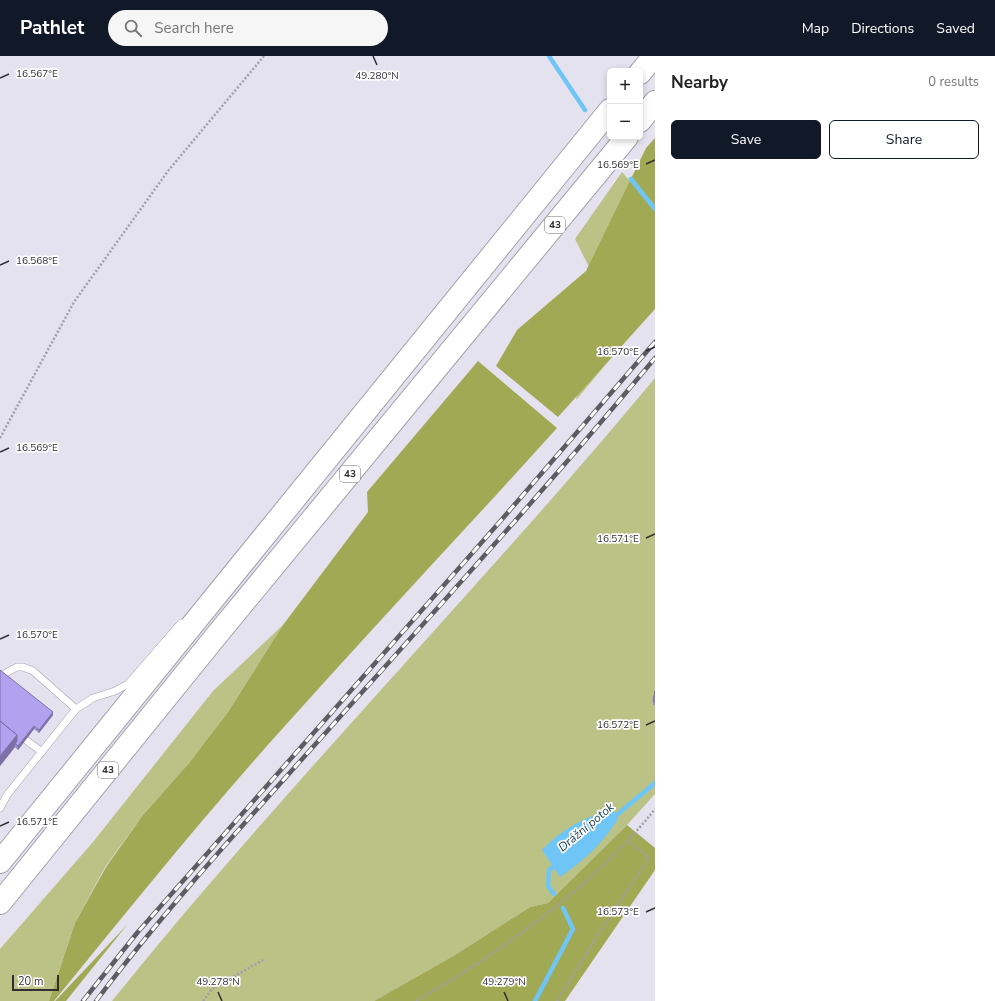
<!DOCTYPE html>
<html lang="en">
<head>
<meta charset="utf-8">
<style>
	:root { --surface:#fff; --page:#f6f6f6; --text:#222; --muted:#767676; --line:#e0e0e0; --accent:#111827 }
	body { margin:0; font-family:"Nunito Sans",sans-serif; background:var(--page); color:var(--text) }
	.controls { position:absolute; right:12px; top:12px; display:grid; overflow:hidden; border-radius:6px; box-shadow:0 2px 6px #0003 }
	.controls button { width:36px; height:36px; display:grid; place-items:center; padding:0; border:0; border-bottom:1px solid var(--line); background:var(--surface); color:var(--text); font:20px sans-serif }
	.scale { position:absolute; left:12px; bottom:10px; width:47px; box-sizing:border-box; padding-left:4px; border:2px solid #302f34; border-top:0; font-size:11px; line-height:14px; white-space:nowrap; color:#302f34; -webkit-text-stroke:3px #fff; paint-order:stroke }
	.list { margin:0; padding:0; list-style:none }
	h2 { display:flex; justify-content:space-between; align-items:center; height:52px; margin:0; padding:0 16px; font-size:17px }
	h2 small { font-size:13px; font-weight:400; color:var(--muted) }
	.actions { display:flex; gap:8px; padding:12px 16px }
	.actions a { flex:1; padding:9px 0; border:1px solid var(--accent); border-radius:6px; text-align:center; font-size:14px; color:var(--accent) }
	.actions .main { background:var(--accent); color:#fff }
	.icon { flex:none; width:22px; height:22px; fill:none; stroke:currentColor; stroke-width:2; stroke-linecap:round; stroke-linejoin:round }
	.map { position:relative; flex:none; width:655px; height:945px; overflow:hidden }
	header { display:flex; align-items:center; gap:24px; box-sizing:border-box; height:56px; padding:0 20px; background:var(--accent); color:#fff }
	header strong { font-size:19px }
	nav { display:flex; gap:22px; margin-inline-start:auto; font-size:14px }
	.search { width:280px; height:36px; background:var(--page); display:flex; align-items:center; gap:10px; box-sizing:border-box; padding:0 14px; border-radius:22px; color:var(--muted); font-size:15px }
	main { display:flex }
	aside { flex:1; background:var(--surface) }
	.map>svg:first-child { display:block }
	.green { fill:#bbc285 }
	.forest { fill:#a2a955 }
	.water { fill:#6ec5f6 }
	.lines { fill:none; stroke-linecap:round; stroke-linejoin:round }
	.stream { stroke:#6ec5f6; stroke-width:4.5 }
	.lane-casing { stroke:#a3a1ac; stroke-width:8 }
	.highway-casing { stroke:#a3a1ac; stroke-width:24 }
	.path { stroke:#a09fa8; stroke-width:2.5; stroke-dasharray:2 2; stroke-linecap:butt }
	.lane { stroke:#fff; stroke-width:7 }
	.highway { stroke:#fff; stroke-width:22 }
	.rail-casing { stroke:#5d5c62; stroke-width:4.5 }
	.rail { stroke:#fff; stroke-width:3; stroke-dasharray:9; stroke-linecap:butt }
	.wall { fill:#988bce }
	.shaded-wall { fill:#7c71a7 }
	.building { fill:#b1a2ef; stroke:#7c71a7 }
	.ticks { fill:none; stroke:#302f34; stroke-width:1.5 }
	.labels { text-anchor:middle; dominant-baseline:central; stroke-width:3.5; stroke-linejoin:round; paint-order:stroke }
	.shield { fill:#fff; stroke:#6e6d71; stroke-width:1 }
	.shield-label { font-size:10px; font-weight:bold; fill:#302f34 }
	.water-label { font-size:12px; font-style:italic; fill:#163d51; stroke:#fff }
	.ticks-label { font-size:10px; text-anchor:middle; fill:#302f34; stroke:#fff; stroke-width:3.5; stroke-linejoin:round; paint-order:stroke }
</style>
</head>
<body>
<header>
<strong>Pathlet</strong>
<div class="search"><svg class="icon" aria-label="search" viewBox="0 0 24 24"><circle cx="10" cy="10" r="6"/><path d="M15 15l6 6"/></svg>Search here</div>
<nav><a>Map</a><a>Directions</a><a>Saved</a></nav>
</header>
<main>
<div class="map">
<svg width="655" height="945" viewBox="0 0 655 945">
	<rect width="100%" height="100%" fill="#e4e2ee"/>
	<!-- green -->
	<path class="green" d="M622,116L630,125L629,127L655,163V250L576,344L595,223L575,183Z
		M655,322V738L627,769L548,847L530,851L455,899L374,945H112C285,730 479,534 655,322Z
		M283,569L228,656L189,707L143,759L105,811L75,867L49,945H0V893L93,786L213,635Z"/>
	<!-- forest -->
	<path class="forest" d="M655,82V253L558,361L496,310L517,274L586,215L646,92Z
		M478,305L557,372C466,473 373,571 283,672C203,761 129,853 54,945H49L75,867L106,811L143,759L189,707L228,656L283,569L368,456L367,436Z
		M627,769L655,792V814L565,945H374L455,899L530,851L548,847Z
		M127,869L66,945H55Z"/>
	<!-- water -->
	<path class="water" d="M613,754L618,763C601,789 586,803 560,821L542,794C562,773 585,760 613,754Z"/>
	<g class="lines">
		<!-- stream -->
		<path class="stream" d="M549,0L585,54
			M631,123L655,153
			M612,763L655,727
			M554,838L548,830L549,814L558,807
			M535,945L573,873L563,852"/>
		<!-- lane casing -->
		<g class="lane-casing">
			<path id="lane" d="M2,619L17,611H23L33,615L76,653
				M26,684L42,696
				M0,752L7,739L76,653L93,642L115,635L128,628L181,567"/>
		</g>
		<!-- highway casing -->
		<g class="highway-casing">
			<path id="highway" d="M640,17L654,0
				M640,65L655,46
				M0,806L610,54
				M0,847L216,580L627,81"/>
		</g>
		<!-- path -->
		<path class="path" d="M0,382L74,246L168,115L264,0
			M203,945L212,933L263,904
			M416,945C502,895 593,831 655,753
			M557,945L604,869L649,802L629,785"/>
		<!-- lane -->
		<use href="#lane" class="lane"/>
		<!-- highway -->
		<use href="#highway" class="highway"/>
		<!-- rail casing -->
		<g class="rail-casing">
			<path id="rail" d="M83,945L137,877L497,469L655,286
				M96,945C160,860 233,780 304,701C422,569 542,438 655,302"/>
		</g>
		<!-- rail -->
		<use href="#rail" class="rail"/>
	</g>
	<!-- wall -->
	<path class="wall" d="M0,614L53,659L39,677L34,673L18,694L15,691L0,710Z
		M655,635V649H653V645Z"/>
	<!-- shaded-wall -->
	<path class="shaded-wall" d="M53,656V659L39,677V674Z
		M34,670V673L18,694V690Z
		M17,679V689L15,688V691L0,710V700Z"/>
	<!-- building -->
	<path class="building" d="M0,614L53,656L39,674L34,670L18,690L15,688L17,685V679L0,665Z
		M655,635V646L653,645Z
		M0,665L17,679L0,700Z"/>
	<!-- ticks -->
	<path class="ticks" d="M373,0L377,9M0,22L9,18M646,108L655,104M0,209L9,205M646,295L655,291M0,396L9,392M646,482L655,478M0,583L9,579M646,669L655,665M0,770L9,766M646,856L655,852M218,936L222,945M504,936L508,945"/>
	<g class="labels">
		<!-- shield labels -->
		<g class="shield">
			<rect x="545" y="161" width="20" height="16" rx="3"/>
			<rect x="340" y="410" width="20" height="16" rx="3"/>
			<rect x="98" y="706" width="20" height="16" rx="3"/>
		</g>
		<g class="shield-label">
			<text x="555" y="169">43</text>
			<text x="350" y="418">43</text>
			<text x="108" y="714">43</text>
		</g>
		<!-- water labels -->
		<g class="water-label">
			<text transform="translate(586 771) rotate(-40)">Drážní potok</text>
		</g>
	</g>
	<g class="ticks-label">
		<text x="37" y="21">16.567°E</text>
		<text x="377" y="23">49.280°N</text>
		<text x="618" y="112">16.569°E</text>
		<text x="37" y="208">16.568°E</text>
		<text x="618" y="299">16.570°E</text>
		<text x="37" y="395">16.569°E</text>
		<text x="618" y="486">16.571°E</text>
		<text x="37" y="582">16.570°E</text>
		<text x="618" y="672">16.572°E</text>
		<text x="37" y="769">16.571°E</text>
		<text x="618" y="859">16.573°E</text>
		<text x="218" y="929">49.278°N</text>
		<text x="504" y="929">49.279°N</text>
	</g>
</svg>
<div class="controls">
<button>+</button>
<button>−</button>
</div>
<div class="scale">20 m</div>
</div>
<aside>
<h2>Nearby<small>0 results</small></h2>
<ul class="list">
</ul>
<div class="actions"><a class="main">Save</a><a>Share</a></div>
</aside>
</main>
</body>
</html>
